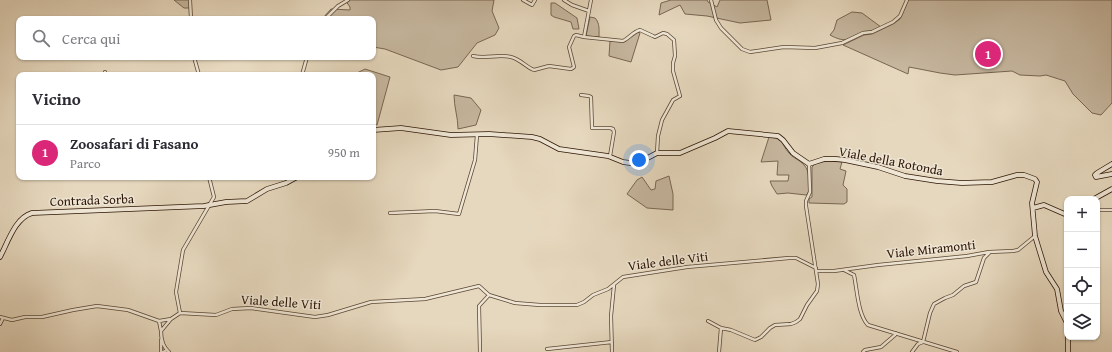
<!DOCTYPE html>
<html lang="it">
<head>
<meta charset="utf-8">
<style>
	:root { --surface:#fff; --page:#f2f2f3; --text:#2b2b33; --muted:#7c7c81; --line:#e1e1e2; --accent:#db2777 }
	body { margin:0; font-family:"Gentium Book Plus",serif; background:var(--page); color:var(--text) }
	.controls { position:absolute; right:12px; bottom:12px; display:grid; overflow:hidden; border-radius:8px; box-shadow:0 1px 3px #0004 }
	.controls button { width:36px; height:36px; display:grid; place-items:center; padding:0; border:0; border-bottom:1px solid var(--line); background:var(--surface); color:var(--text); font:20px sans-serif }
	.you { position:absolute; left:639px; top:160px; width:14px; height:14px; margin:-10px; border:3px solid #fff; border-radius:50%; background:#1a73e8; box-shadow:0 0 0 6px #1a73e833 }
	.badge { display:grid; place-items:center; width:26px; height:26px; border-radius:50%; background:var(--accent); color:#fff; font-size:13px; font-weight:700 }
	.pin { position:absolute; translate:-50% -50%; border:2px solid #fff; box-shadow:0 1px 4px #0006 }
	.list { margin:0; padding:0; list-style:none }
	h2 { display:flex; justify-content:space-between; align-items:center; height:52px; margin:0; padding:0 16px; font-size:17px }
	h2 small { font-size:13px; font-weight:400; color:var(--muted) }
	.list li { display:grid; grid-template-columns:26px 1fr auto; gap:12px; align-items:center; box-sizing:border-box; height:56px; padding:0 16px; border-top:1px solid var(--line) }
	.list b { display:block; font-size:15px; white-space:nowrap }
	.list p { margin:0; font-size:13px; white-space:nowrap; color:var(--muted) }
	.list em { font-size:13px; font-style:normal; color:var(--muted) }
	.icon { flex:none; width:22px; height:22px; fill:none; stroke:currentColor; stroke-width:2; stroke-linecap:round; stroke-linejoin:round }
	.map { position:relative; flex:none; width:1112px; height:352px; overflow:hidden }
	.search { position:absolute; background:var(--surface); box-shadow:0 1px 3px #0004; left:16px; top:16px; width:360px; height:44px; display:flex; align-items:center; gap:10px; box-sizing:border-box; padding:0 14px; border-radius:8px; color:var(--muted); font-size:15px }
	.panel { position:absolute; background:var(--surface); box-shadow:0 1px 3px #0004; left:16px; top:72px; width:360px; height:108px; border-radius:8px }
	.map>svg:first-child { display:block }
	.green { fill:#c6b79f; stroke:#796652 }
	.lines { fill:none; stroke-linecap:round; stroke-linejoin:round }
	.street-casing { stroke:#5a4633; stroke-width:4 }
	.secondary-casing { stroke:#2c1505; stroke-width:5.5 }
	.street { stroke:#efe6d5; stroke-width:2.5 }
	.secondary { stroke:#efe6d5; stroke-width:4 }
	.labels { text-anchor:middle; dominant-baseline:central; stroke-width:3; stroke-linejoin:round; paint-order:stroke }
	.street-label { font-size:13px; fill:#2c1505; stroke:#efe6d5 }
</style>
</head>
<body>
<div class="map">
<svg width="1112" height="352" viewBox="0 0 1112 352">
	<rect width="100%" height="100%" fill="#e6d8be"/>
	<filter id="stains"><feTurbulence type="fractalNoise" baseFrequency=".005" numOctaves="4"/><feColorMatrix values="0 0 0 0 .2 0 0 0 0 .09 0 0 0 0 .02 0 0 0 .5 -.17"/></filter>
	<radialGradient id="worn" r=".72"><stop offset=".6" stop-color="#630" stop-opacity="0"/><stop offset="1" stop-color="#630" stop-opacity=".3"/></radialGradient>
	<!-- green -->
	<path class="green" d="M174,0H189L190,8H184Z
		M345,0H494L492,11L499,28L495,35L477,43L458,67L441,70L385,49L373,47V19H322L331,9L350,10V7Z
		M671,0H707L708,2L717,7L720,0H767L771,20L740,23L707,16L685,14L680,5L659,15L661,3Z
		M908,0H1112V103L1101,115L1092,113L1073,94L1065,81L1046,75L1040,76L1020,75L1012,71L955,75L940,73L909,67L908,74L843,45L864,35L872,34L893,24L900,19Z
		M551,3H555L577,18L579,29H573L571,22L554,17L551,15Z
		M852,12L862,13L881,27C873,31 870,31 863,33C847,38 847,44 830,35L834,30L837,20Z
		M590,17L595,18C600,23 599,30 599,37L586,36Z
		M638,32L640,33L631,62L609,56L610,41H626L633,34Z
		M365,69L390,77L377,125L373,123V75H353Z
		M454,95L471,98L481,110L476,125L458,129C458,117 454,107 454,95Z
		M769,137C785,138 780,143 789,153C792,157 797,159 801,162C810,168 811,184 808,193L806,195L788,193L777,194L772,186L770,181H788L789,175H777L778,161L761,162Z
		M827,161L842,162L840,169L846,171L843,185L847,189V202L844,204L809,203V199L812,197V167L815,164Z
		M669,176L673,194V210L647,208L627,194L637,180L642,177L651,190L655,189L656,181Z"/>
	<g class="lines">
		<!-- street casing -->
		<g class="street-casing">
			<path id="street" d="M190,0L191,19
				M523,0L532,5L535,0
				M564,0L572,5L589,11
				M711,0L716,20L721,28L742,49L750,52L784,47L815,48L842,43L863,33L872,32L893,22L900,16L907,0
				M325,19L338,6L348,0
				M584,37L591,0
				M473,56C486,59 499,54 511,57C520,59 526,67 534,70L549,66L571,69L574,67L569,47L574,36L576,35L584,37L623,41C629,38 633,32 640,30L653,36L655,37L663,33L667,34L674,40L675,56L673,63V71L680,96L673,100L662,120L658,136L657,153
				M194,57L199,75
				M105,72V75
				M302,75L307,57
				M581,95L589,96L591,97L592,128H610L613,129L614,132L610,156
				M1097,210H1112
				M390,213L435,211L459,214L475,160L477,135
				M844,270L854,275C857,289 858,315 868,325L957,352
				M816,271H834L878,265L967,256L989,252L1013,251L1018,250L1035,236
				M180,313L216,315L232,309L251,308L315,317L328,315L371,302L425,299L479,286L489,295L515,303L540,305H577L584,302L593,295L608,289L623,277L687,267L789,258H796L816,268
				M180,313L176,292L183,250L214,197L209,177
				M0,317L12,320L25,317H42L73,310L97,306L128,310L159,321L171,319
				M159,321L161,331
				M708,321L721,328L731,330L755,340L761,337L770,328L775,325L791,324L796,322L800,319L807,305L817,291L818,284L806,206V201L810,192L809,164
				M0,324L3,318
				M923,342L930,313L934,304L945,298L953,295L964,286L976,282L984,258L989,253
				M547,349L612,342
				M161,352V340
				M163,352L167,350
				M169,352C163,347 161,339 161,331L171,319L180,313
				M480,352L479,306L489,295
				M612,352L611,316L614,285
				M719,352L721,328
				M863,352L865,350L881,347L895,335L896,333
				M912,352L918,344L923,342"/>
		</g>
		<!-- secondary casing -->
		<g class="secondary-casing">
			<path id="secondary" d="M373,130L401,128L451,135L489,134L532,137L540,139L559,149L608,156L623,162L630,163L640,162L657,153H680L715,138L728,131L778,136L783,140L793,153L809,164L824,159H836L845,160L878,167L905,176L937,181L962,183L992,182L1017,175H1024L1035,179L1037,182L1032,203L1035,236L1046,272L1057,289L1061,311L1067,323
				M1112,164L1097,173L1095,175L1096,177L1112,174
				M1094,199L1112,189
				M1033,208L1044,205L1067,215
				M0,257C8,242 15,218 32,213L204,206L226,202L247,201L267,189L286,183L297,177
				M1068,352V337"/>
		</g>
		<!-- street -->
		<use href="#street" class="street"/>
		<!-- secondary -->
		<use href="#secondary" class="secondary"/>
	</g>
	<g class="labels">
		<!-- street labels -->
		<g class="street-label">
			<text transform="translate(891 161) rotate(11)">Viale della Rotonda</text>
			<text transform="translate(92 200) rotate(-2)">Contrada Sorba</text>
			<text transform="translate(931 249) rotate(-6)">Viale Miramonti</text>
			<text transform="translate(668 261) rotate(-7)">Viale delle Viti</text>
			<text transform="translate(281 302) rotate(4)">Viale delle Viti</text>
		</g>
	</g>
	<rect width="100%" height="100%" filter="url(#stains)"/>
	<rect width="100%" height="100%" fill="url(#worn)"/>
</svg>
<div class="controls">
<button>+</button>
<button>−</button>
<button><svg class="icon" aria-label="locate" viewBox="0 0 24 24"><circle cx="12" cy="12" r="6"/><path d="M12 2v4M12 18v4M2 12h4M18 12h4"/></svg></button>
<button><svg class="icon" aria-label="layers" viewBox="0 0 24 24"><path d="M12 4l9 5-9 5-9-5zM3 14l9 5 9-5"/></svg></button>
</div>
<div class="you"></div>
<div class="pin badge" style="left:988px;top:54px">1</div>
<div class="search"><svg class="icon" aria-label="search" viewBox="0 0 24 24"><circle cx="10" cy="10" r="6"/><path d="M15 15l6 6"/></svg>Cerca qui</div>
<section class="panel">
<h2>Vicino<small></small></h2>
<ul class="list">
<li><span class="badge">1</span><div><b>Zoosafari di Fasano</b><p>Parco</p></div><em>950 m</em></li>
</ul>
</section>
</div>
</body>
</html>
